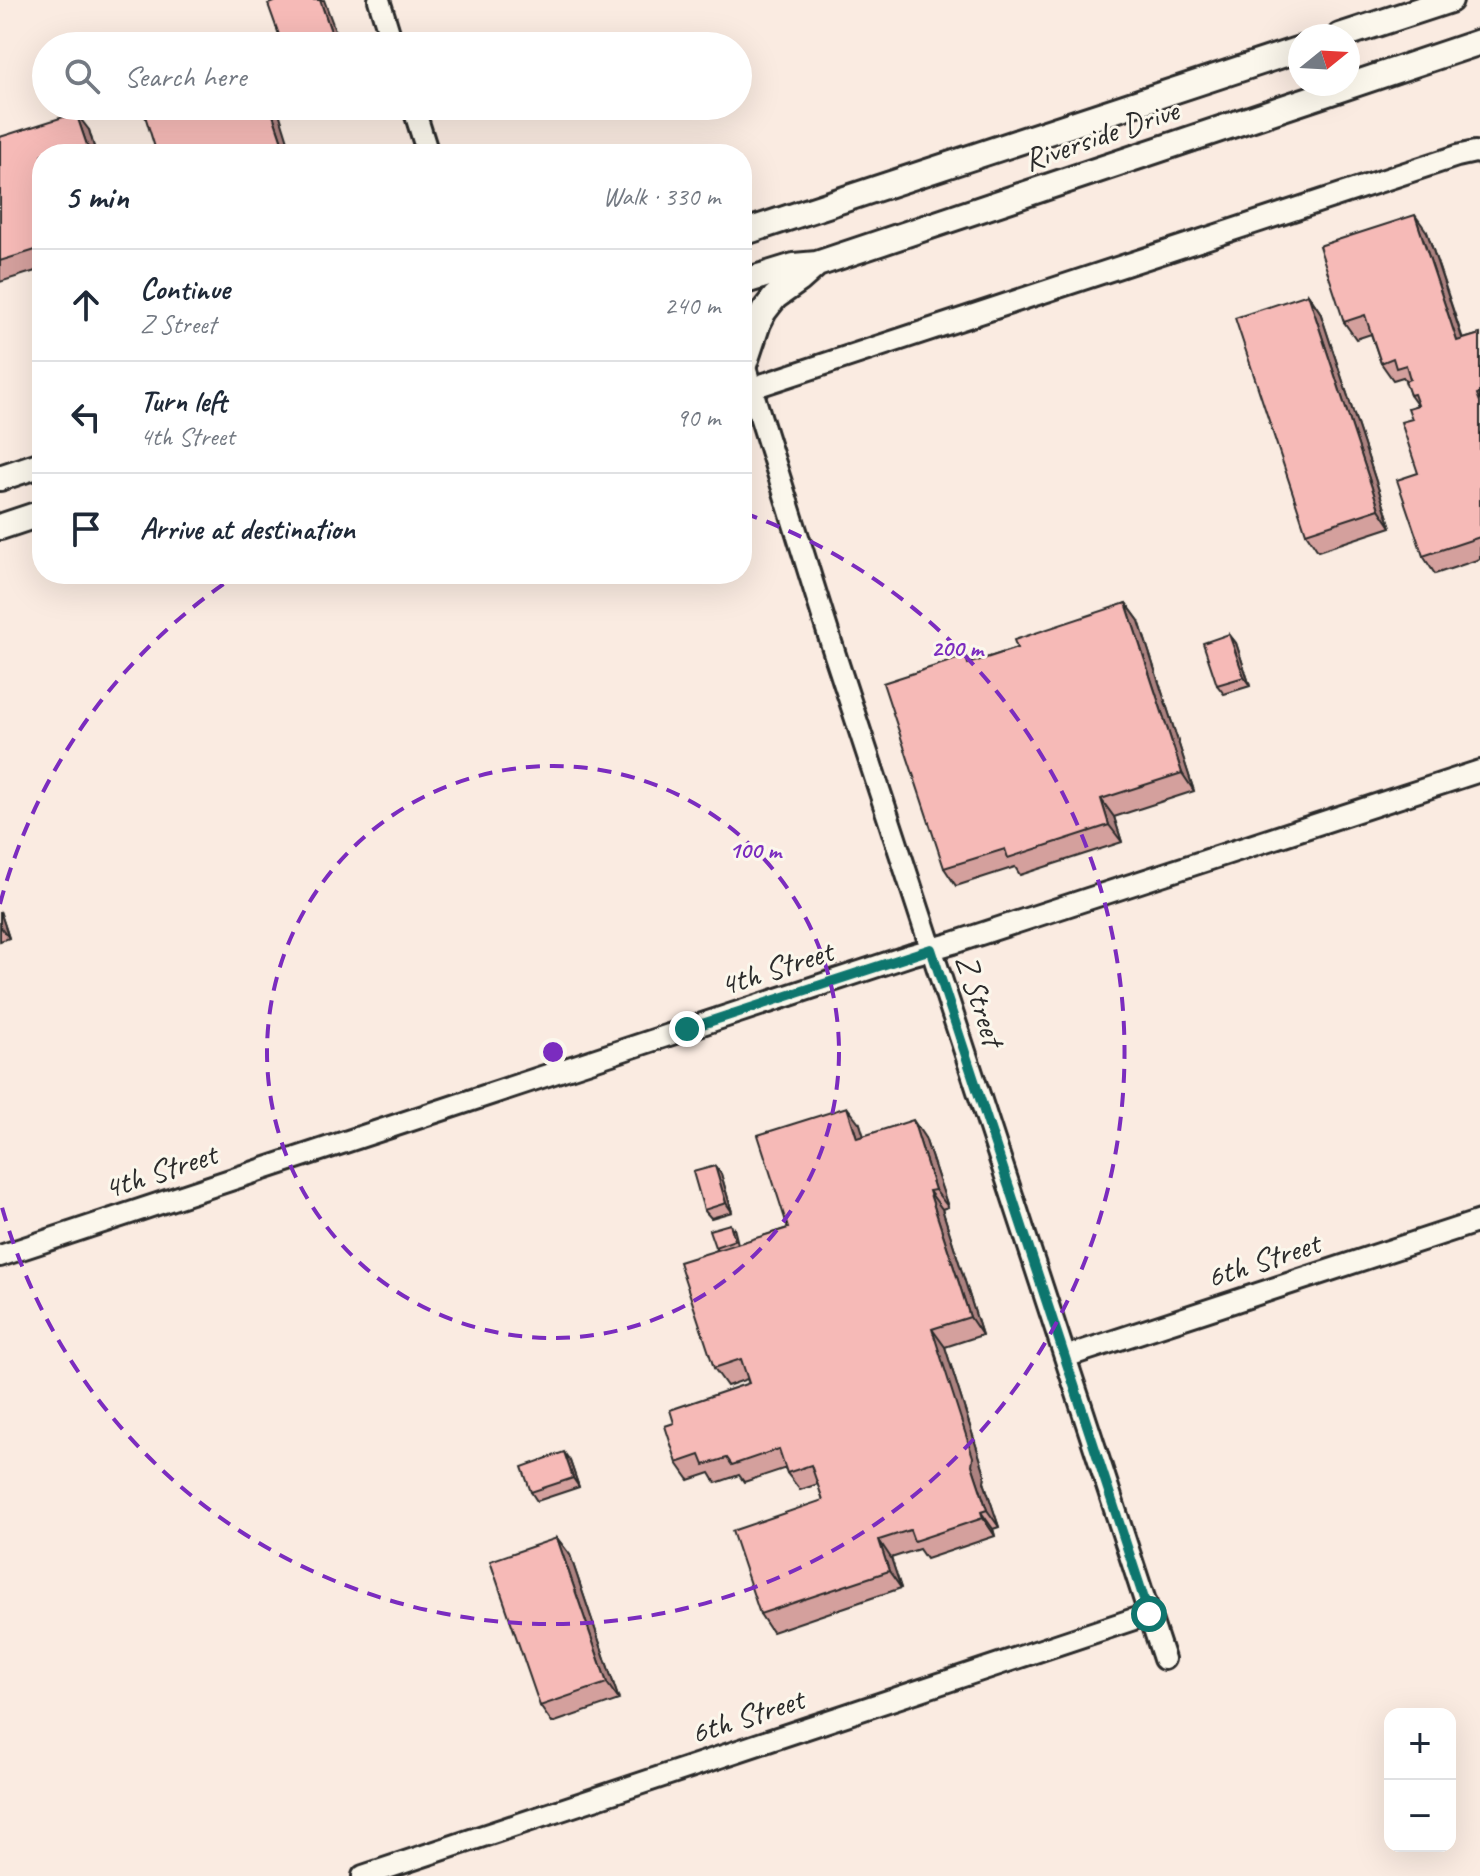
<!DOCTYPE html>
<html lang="en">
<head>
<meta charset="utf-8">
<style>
	:root { --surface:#fff; --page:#f6f6f7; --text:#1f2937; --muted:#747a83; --line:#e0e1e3 }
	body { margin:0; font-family:Caveat,sans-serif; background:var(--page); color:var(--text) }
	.controls { position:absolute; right:24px; bottom:24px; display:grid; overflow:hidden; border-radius:16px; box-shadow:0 8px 32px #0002 }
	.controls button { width:72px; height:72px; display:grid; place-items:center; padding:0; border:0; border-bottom:2px solid var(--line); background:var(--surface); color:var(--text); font:40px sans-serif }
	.compass { position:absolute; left:1288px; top:24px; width:72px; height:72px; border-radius:50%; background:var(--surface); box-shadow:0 8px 32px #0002; rotate:72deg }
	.stop { position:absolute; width:24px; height:24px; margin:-18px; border:6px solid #0f766e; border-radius:50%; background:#fff }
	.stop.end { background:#0f766e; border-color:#fff; box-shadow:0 2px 8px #0008 }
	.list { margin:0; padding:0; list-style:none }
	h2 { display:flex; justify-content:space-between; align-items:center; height:104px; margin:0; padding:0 32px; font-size:34px }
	h2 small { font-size:26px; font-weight:400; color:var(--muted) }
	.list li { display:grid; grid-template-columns:52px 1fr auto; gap:24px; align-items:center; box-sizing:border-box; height:112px; padding:0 32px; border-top:2px solid var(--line) }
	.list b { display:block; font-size:30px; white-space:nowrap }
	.list p { margin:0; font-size:26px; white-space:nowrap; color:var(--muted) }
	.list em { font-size:26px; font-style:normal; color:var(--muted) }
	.icon { flex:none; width:44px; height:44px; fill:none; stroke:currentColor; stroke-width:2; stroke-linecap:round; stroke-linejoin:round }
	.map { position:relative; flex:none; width:1480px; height:1876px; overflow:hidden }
	.search { position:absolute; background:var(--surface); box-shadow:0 8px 32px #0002; left:32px; top:32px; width:720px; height:88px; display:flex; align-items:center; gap:20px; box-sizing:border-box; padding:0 28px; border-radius:44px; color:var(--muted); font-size:30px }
	.panel { position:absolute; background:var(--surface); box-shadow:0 8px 32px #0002; left:32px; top:144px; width:720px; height:440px; border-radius:32px }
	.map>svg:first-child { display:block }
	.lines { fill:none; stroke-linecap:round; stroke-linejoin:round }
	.minor-casing { stroke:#2b2b2b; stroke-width:26 }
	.tertiary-casing { stroke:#2b2b2b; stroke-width:30 }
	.minor { stroke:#fbf7ec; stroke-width:20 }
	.tertiary { stroke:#fbf7ec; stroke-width:24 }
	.wall { fill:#d4a09d; stroke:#2b2b2b; stroke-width:2 }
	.shaded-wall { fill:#ac8280; stroke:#2b2b2b; stroke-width:2 }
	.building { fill:#f6bab7; stroke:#2b2b2b; stroke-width:2 }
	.route { stroke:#0f766e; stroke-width:10 }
	.ring { fill:none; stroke:#7b2cbf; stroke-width:4; stroke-dasharray:14 10 }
	.labels { text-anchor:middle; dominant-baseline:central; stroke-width:6; stroke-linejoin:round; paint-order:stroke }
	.street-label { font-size:32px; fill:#2b2b2b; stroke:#fbf7ec }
	.centre { fill:#7b2cbf; stroke:#fbf7ec; stroke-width:4 }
	.ring-label { font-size:24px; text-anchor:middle; font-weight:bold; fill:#7b2cbf; stroke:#fbf7ec; stroke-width:6; stroke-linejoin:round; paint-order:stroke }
</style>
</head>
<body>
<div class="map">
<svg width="1480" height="1876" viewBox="0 0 1480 1876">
	<rect width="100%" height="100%" fill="#faebe1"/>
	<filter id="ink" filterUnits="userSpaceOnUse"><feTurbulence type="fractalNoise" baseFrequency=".0125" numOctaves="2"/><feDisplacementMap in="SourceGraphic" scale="16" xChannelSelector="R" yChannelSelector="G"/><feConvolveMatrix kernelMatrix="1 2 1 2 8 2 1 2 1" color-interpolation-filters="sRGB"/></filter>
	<g filter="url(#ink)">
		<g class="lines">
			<!-- minor casing -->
			<g class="minor-casing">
				<path id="minor" d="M379,0L393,46
					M413,106L428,154
					M742,358L835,655L1164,1659
					M752,388L1457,156L1475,152L1480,153
					M0,1256L911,955L953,943L1480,771
					M1065,1357L1480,1221
					M363,1876L1149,1614"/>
			</g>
			<!-- tertiary casing -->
			<g class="tertiary-casing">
				<path id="tertiary" d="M1340,36L1450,0
					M742,233L1300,49
					M742,282L794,266L817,264L1480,42
					M744,365L758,323L764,311L775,297L799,280L817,264
					M0,478L42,464
					M0,527L42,513"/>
			</g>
			<!-- minor -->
			<use href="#minor" class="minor"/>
			<!-- tertiary -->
			<use href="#tertiary" class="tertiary"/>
		</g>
		<!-- wall -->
		<path class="wall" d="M89,130L96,154H42V269L0,282V137Z
			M1427,232L1463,339L1480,334V559L1435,574L1423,556L1418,473L1412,419L1417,405L1410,395L1406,381L1403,377L1393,380L1381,363L1371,334L1356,339L1344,322Z
			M1308,294L1320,312L1391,527L1318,551L1306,533Z
			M1126,603L1139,621L1194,791L1114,817L1122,842L1020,875L1015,867L956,886L944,868L966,656L971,663L1017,648Z
			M1229,634L1236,643L1250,686L1224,694L1217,685Z
			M0,911L9,938L0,941Z
			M860,1124L863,1136L925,1138L948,1207L942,1209L982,1335L945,1347L985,1474L984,1482L999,1527L993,1529L995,1536L926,1559L919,1549L891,1558L901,1588L772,1632L760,1614L823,1500L818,1484L800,1490L787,1473L786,1468L744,1482L739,1475L716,1483L710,1473L689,1480L677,1463L674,1423L749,1383L747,1379L727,1386L714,1368L717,1250L715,1247L734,1228L738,1244L788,1228Z
			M715,1166L721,1174L732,1212L711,1218L704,1210Z
			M570,1461L579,1487L537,1501L531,1492Z
			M557,1538L570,1555L619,1700L552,1723L540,1706Z"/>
		<!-- shaded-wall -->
		<path class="shaded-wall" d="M320,0H324L341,46H336Z
			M270,106H277L292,154H286Z
			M76,113L89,130L96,154H90Z
			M1415,215L1427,232L1469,359L1457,341Z
			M1308,294L1320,312L1391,527L1379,509Z
			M1126,603L1139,621L1194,791L1182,773Z
			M1229,634L1236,643L1250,686L1244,677Z
			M1101,799L1114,817L1122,842L1109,825Z
			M0,911L9,938L0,926Z
			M847,1107L860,1124L870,1155L857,1138Z
			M913,1120L925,1138L948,1207L935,1190Z
			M715,1166L721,1174L732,1212L726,1203Z
			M929,1191L942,1209L982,1335L970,1317Z
			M932,1329L945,1347L985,1474L984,1482L999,1527L987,1510L972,1465Z
			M564,1452L570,1461L579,1487L573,1478Z
			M981,1512L993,1529L995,1536L983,1518Z
			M557,1538L570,1555L619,1700L607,1683Z
			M879,1540L891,1558L901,1588L889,1571Z"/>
		<!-- building -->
		<path class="building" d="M279,0H320L336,46H283L268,4Z
			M142,106H270L286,154H157Z
			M76,113L90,154H42V248L0,261V137Z
			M1415,215L1457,341L1480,334V393L1477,394L1480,402V537L1423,556L1397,480L1418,473L1401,422L1412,419L1408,408L1418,405L1414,394L1410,395L1405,381L1410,379L1406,365L1396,368L1393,358L1381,363L1365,315L1344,322L1319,246Z
			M1308,294L1379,509L1306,533L1235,318Z
			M1126,603L1182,773L1101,799L1109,825L1008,858L1005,849L944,868L883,683L966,656L968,664L1017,648L1014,640Z
			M1229,634L1244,677L1217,685L1203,643Z
			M847,1107L857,1138L913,1120L935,1190L929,1191L970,1317L932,1329L973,1457L972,1465L987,1510L981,1512L983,1518L914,1541L910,1530L879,1540L889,1571L760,1614L732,1531L823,1500L811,1465L787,1473L779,1449L732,1465L727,1458L704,1465L700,1455L677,1463L665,1426L674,1423L670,1410L749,1383L741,1359L714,1368L679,1262L788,1228L758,1135Z
			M715,1166L726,1203L704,1210L693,1172Z
			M730,1224L735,1240L715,1247L709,1230Z
			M564,1452L573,1478L531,1492L522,1467Z
			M557,1538L607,1683L540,1706L490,1561Z"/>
	</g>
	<g class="lines" filter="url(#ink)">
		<!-- route -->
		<path class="route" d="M687,1029L931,949L1149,1614"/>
	</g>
	<!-- distance rings -->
	<g class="ring">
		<circle cx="553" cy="1052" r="286"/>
		<path d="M0 904A572 572 0 0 1 237 575M744 513A572 572 0 1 1 0 1200"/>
	</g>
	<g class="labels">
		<!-- street labels -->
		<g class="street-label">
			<text transform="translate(1101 135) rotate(-19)">Riverside Drive</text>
			<text transform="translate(776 968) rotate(-18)">4th Street</text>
			<text transform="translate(980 1000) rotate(72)">Z Street</text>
			<text transform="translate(160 1171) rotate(-18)">4th Street</text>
			<text transform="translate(1263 1260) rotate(-18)">6th Street</text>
			<text transform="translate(747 1716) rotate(-18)">6th Street</text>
		</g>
	</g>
	<circle cx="553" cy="1052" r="12" class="centre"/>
	<g class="ring-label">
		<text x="957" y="656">200 m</text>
		<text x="755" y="858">100 m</text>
	</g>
</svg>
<div class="controls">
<button>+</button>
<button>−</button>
</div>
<svg class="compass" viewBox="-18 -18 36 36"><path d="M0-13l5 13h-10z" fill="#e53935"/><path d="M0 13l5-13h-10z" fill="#747a83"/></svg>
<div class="stop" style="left:1149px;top:1614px"></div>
<div class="stop end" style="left:687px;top:1029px"></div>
<div class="search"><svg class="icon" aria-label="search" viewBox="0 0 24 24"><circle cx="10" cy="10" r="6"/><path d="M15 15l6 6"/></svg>Search here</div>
<section class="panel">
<h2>5 min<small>Walk · 330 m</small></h2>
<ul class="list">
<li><svg class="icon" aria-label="ahead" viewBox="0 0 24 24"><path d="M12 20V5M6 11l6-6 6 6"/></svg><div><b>Continue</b><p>Z Street</p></div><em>240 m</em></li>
<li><svg class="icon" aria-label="left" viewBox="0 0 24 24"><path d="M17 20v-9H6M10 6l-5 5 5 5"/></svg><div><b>Turn left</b><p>4th Street</p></div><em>90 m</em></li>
<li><svg class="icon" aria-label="arrive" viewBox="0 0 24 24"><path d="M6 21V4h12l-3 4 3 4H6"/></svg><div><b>Arrive at destination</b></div></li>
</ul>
</section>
</div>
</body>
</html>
